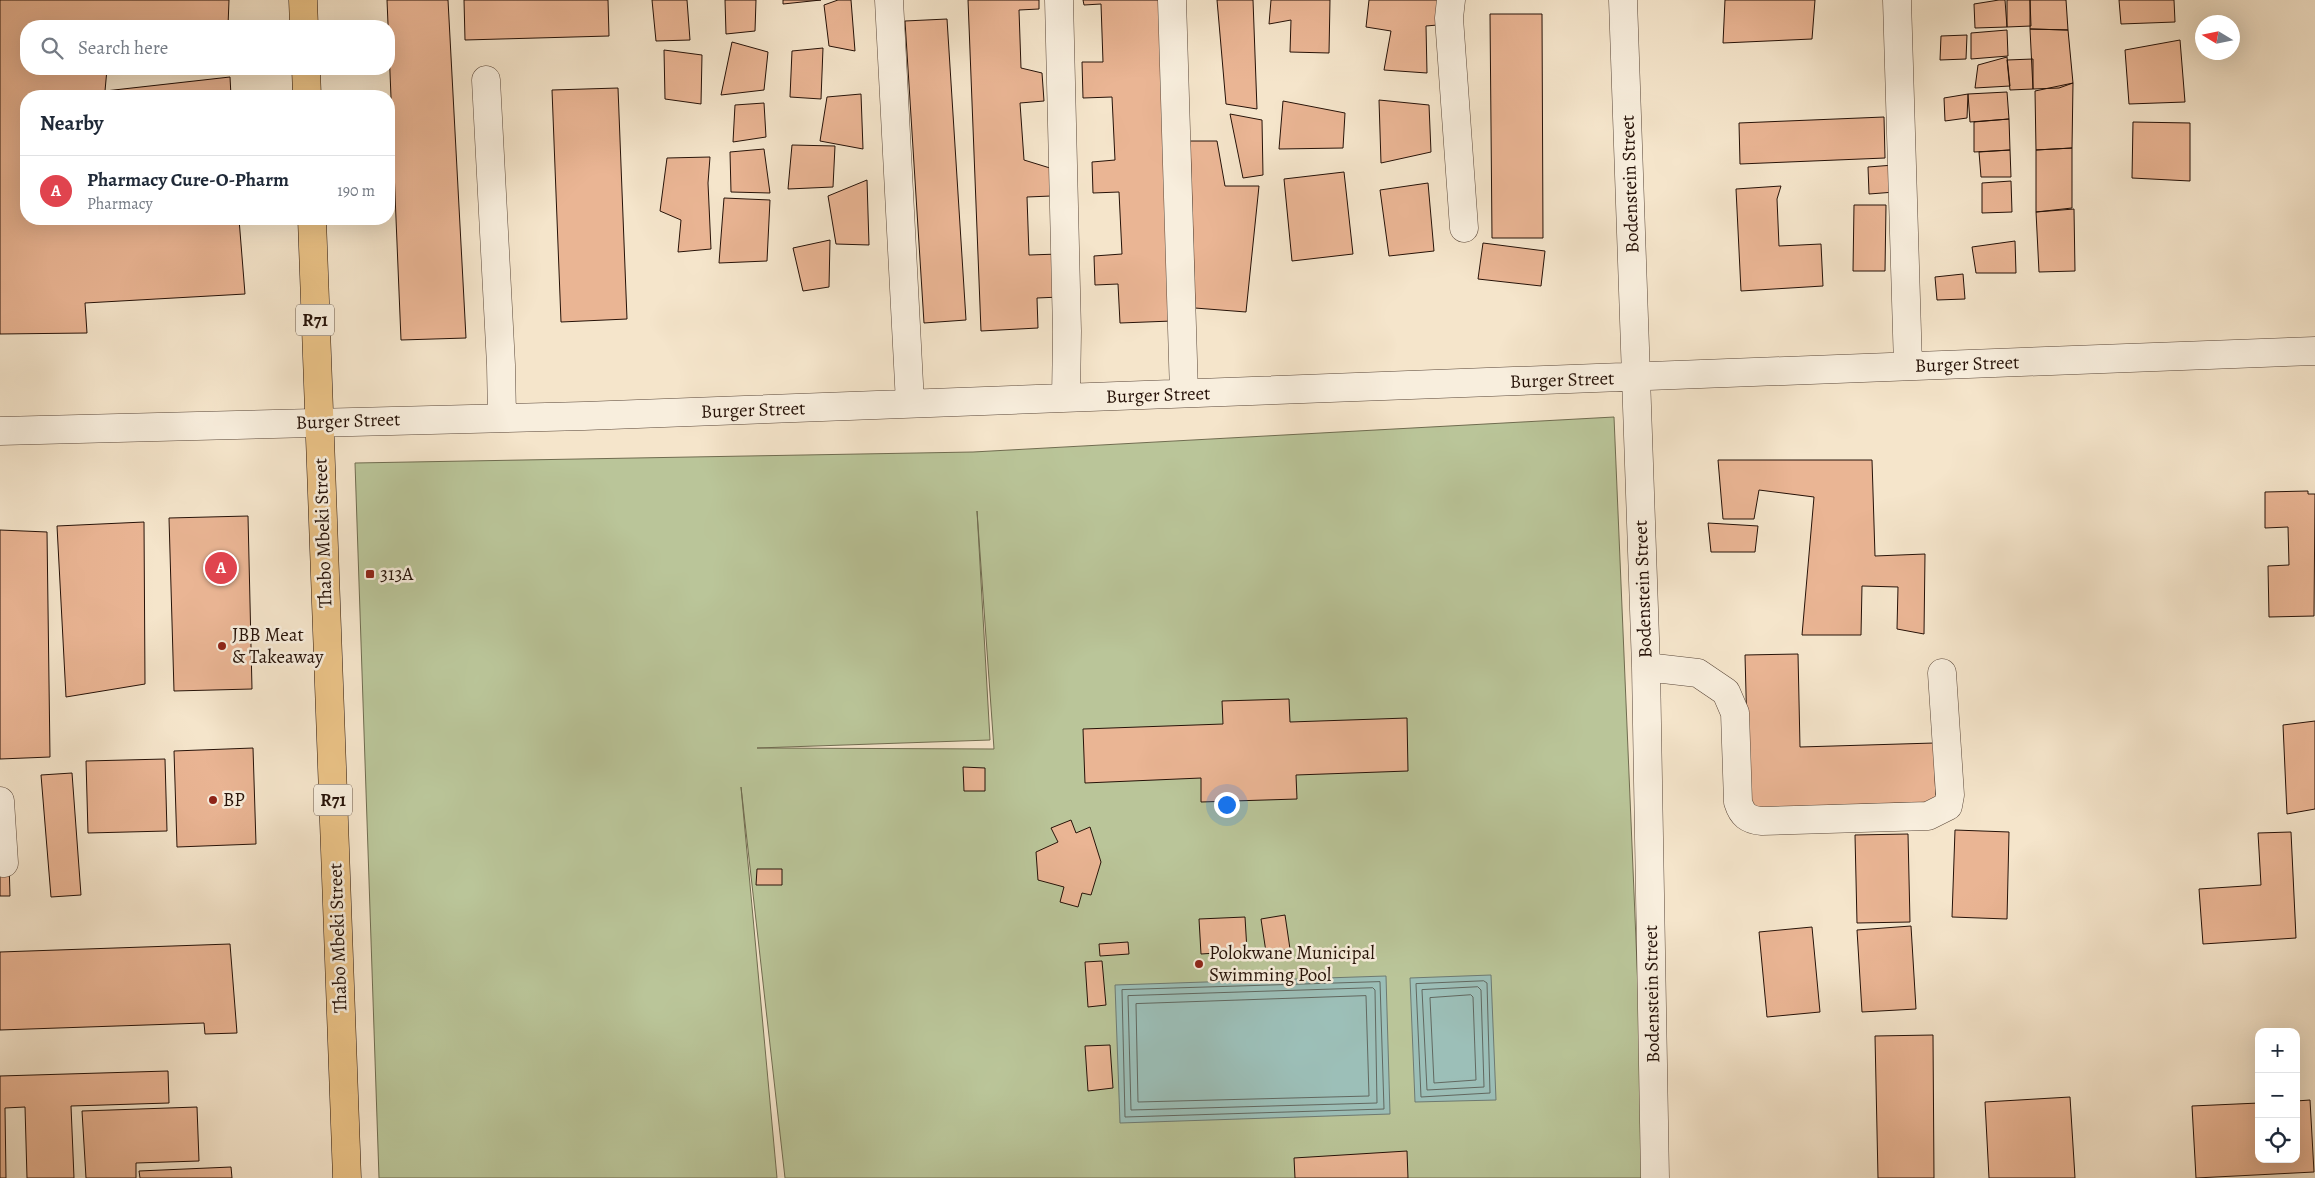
<!DOCTYPE html>
<html lang="en">
<head>
<meta charset="utf-8">
<style>
	:root { --surface:#fff; --page:#f6f6f7; --text:#1f2937; --muted:#747a83; --line:#e0e1e3; --accent:#ea580c }
	body { margin:0; font-family:Alegreya,serif; background:var(--page); color:var(--text) }
	.controls { position:absolute; right:15px; bottom:15px; display:grid; overflow:hidden; border-radius:10px; box-shadow:0 5px 20px #0002 }
	.controls button { width:45px; height:45px; display:grid; place-items:center; padding:0; border:0; border-bottom:1px solid var(--line); background:var(--surface); color:var(--text); font:25px sans-serif }
	.compass { position:absolute; left:2195px; top:15px; width:45px; height:45px; border-radius:50%; background:var(--surface); box-shadow:0 5px 20px #0002; rotate:280deg }
	.you { position:absolute; left:1226px; top:804px; width:18px; height:18px; margin:-12px; border:4px solid #fff; border-radius:50%; background:#1a73e8; box-shadow:0 0 0 8px #1a73e833 }
	.badge { display:grid; place-items:center; width:32px; height:32px; border-radius:50%; background:var(--accent); color:#fff; font-size:16px; font-weight:700 }
	.pin { position:absolute; translate:-50% -50%; border:2px solid #fff; box-shadow:0 1px 5px #0006 }
	.list { margin:0; padding:0; list-style:none }
	h2 { display:flex; justify-content:space-between; align-items:center; height:65px; margin:0; padding:0 20px; font-size:21px }
	h2 small { font-size:16px; font-weight:400; color:var(--muted) }
	.list li { display:grid; grid-template-columns:32px 1fr auto; gap:15px; align-items:center; box-sizing:border-box; height:70px; padding:0 20px; border-top:1px solid var(--line) }
	.list b { display:block; font-size:19px; white-space:nowrap }
	.list p { margin:0; font-size:16px; white-space:nowrap; color:var(--muted) }
	.list em { font-size:16px; font-style:normal; color:var(--muted) }
	.icon { flex:none; width:28px; height:28px; fill:none; stroke:currentColor; stroke-width:2; stroke-linecap:round; stroke-linejoin:round }
	.map { position:relative; flex:none; width:2315px; height:1178px; overflow:hidden }
	.search { position:absolute; background:var(--surface); box-shadow:0 5px 20px #0002; left:20px; top:20px; width:375px; height:55px; display:flex; align-items:center; gap:12px; box-sizing:border-box; padding:0 18px; border-radius:20px; color:var(--muted); font-size:19px }
	.panel { position:absolute; background:var(--surface); box-shadow:0 5px 20px #0002; left:20px; top:90px; width:375px; height:135px; border-radius:20px }
	.map>svg:first-child { display:block }
	.green { fill:#bac599; stroke:#706c50; fill-rule:evenodd }
	.water { fill:#9cbfb8; stroke:#6d7a72 }
	.lines { fill:none; stroke-linecap:round; stroke-linejoin:round }
	.shore { stroke:#616860; stroke-width:1 }
	.building { fill:#eab594; stroke:#261208 }
	.minor-casing { stroke:#5a4739; stroke-width:29 }
	.major-casing { stroke:#261208; stroke-width:29 }
	.minor { stroke:#f8eedd; stroke-width:28 }
	.major { stroke:#eac286; stroke-width:28 }
	.poi-dot { fill:#8f2418; stroke:#f8eedd; stroke-width:2 }
	.labels { text-anchor:middle; dominant-baseline:central; stroke-width:5; stroke-linejoin:round; paint-order:stroke }
	.shield { fill:#f8eedd; stroke:#655448; stroke-width:1 }
	.shield-label { font-size:18px; font-weight:bold; fill:#261208 }
	.street-label { font-size:19px; fill:#261208; stroke:#f8eedd }
	.poi-label { font-size:19px; fill:#261208; stroke:#f8eedd; text-anchor:start }
</style>
</head>
<body>
<div class="map">
<svg width="2315" height="1178" viewBox="0 0 2315 1178">
	<rect width="100%" height="100%" fill="#f5e5cb"/>
	<filter id="stains"><feTurbulence type="fractalNoise" baseFrequency=".004" numOctaves="4"/><feColorMatrix values="0 0 0 0 .2 0 0 0 0 .09 0 0 0 0 .02 0 0 0 .5 -.17"/></filter>
	<radialGradient id="worn" r=".72"><stop offset=".6" stop-color="#630" stop-opacity="0"/><stop offset="1" stop-color="#630" stop-opacity=".3"/></radialGradient>
	<!-- green -->
	<path class="green" d="M1614,417L1646,1178H785L741,787L777,1178H379L355,463L973,452ZM977,511L994,749L757,748L990,740Z"/>
	<!-- water -->
	<path class="water" d="M1491,975L1496,1100L1415,1102L1410,978Z
		M1386,976L1390,1114L1120,1123L1115,985Z"/>
	<g class="lines">
		<!-- shore -->
		<path class="shore" d="M1484,981L1487,983L1490,1093L1421,1097L1416,984Z
			M1380,982L1384,1109L1125,1117L1122,990Z
			M1478,987L1481,990L1484,1087L1427,1090L1422,990Z
			M1373,988L1375,990L1377,1103L1131,1110L1128,996Z
			M1471,995L1473,997L1476,1080L1434,1083L1430,998Z
			M1366,996L1369,1096L1138,1102L1136,1004Z"/>
	</g>
	<!-- building -->
	<path class="building" d="M0,0H229L228,26H26V69H107L105,91L230,77L231,96H26V219H239L245,294L85,303L87,333L0,334Z
		M387,0H448L466,338L401,340Z
		M464,0H608L609,36L465,40Z
		M652,0H687L690,40L656,41Z
		M725,0H756L755,31L726,34Z
		M783,0H821L783,4Z
		M838,0H851L855,51L829,46L824,5Z
		M968,0H1039V9L1019,10L1021,68L1042,73L1044,101L1020,103L1024,160L1050,168L1051,196L1027,197L1029,255L1059,254L1060,297L1037,298L1038,328L981,331Z
		M1083,0H1159L1172,321L1120,323L1118,284L1095,285L1094,256L1122,254L1119,192L1093,193L1092,162L1115,160L1112,97L1083,98L1082,62H1103L1101,4L1084,5Z
		M1217,0H1253L1257,109L1226,104Z
		M1271,0H1330L1329,53L1290,52L1291,20L1269,24Z
		M1369,0H1444L1449,24L1426,26L1427,73L1384,70L1391,31L1366,27Z
		M1725,0H1815L1812,39L1723,43Z
		M1999,0H2005L2007,27L1975,28L1974,4Z
		M2007,0H2030L2031,26L2007,27Z
		M2030,0H2066L2068,30L2030,29Z
		M2119,0H2174L2175,22L2121,24Z
		M1490,14H1542L1543,238H1492Z
		M947,19L966,320L924,323L905,21Z
		M2030,29L2068,30L2073,83L2059,88L2033,89Z
		M2007,30L2008,56L1971,59V33Z
		M1967,35L1966,59L1940,60L1941,36Z
		M2180,40L2185,102L2129,104L2125,50Z
		M732,42L768,52L764,90L721,95Z
		M823,48L821,99L790,97L792,51Z
		M664,50L702,55L701,104L665,99Z
		M2007,57L2010,86L1975,88L1978,65Z
		M2033,59V89L2010,90L2007,60Z
		M2073,83L2072,148L2036,150L2035,91Z
		M618,88L627,319L561,322L552,90Z
		M2007,92L2009,119L1970,122L1968,94Z
		M861,94L863,149L820,141L827,97Z
		M1968,94L1967,118L1945,121L1944,98Z
		M1379,100L1429,105L1431,152L1381,163Z
		M1283,101L1345,113L1343,148L1279,149Z
		M764,103L766,137L733,142L735,105Z
		M1230,114L1262,120L1263,175L1243,178Z
		M1884,117L1885,158L1740,164L1739,123Z
		M2009,119L2010,150L1974,152V122Z
		M2133,122L2190,123V181L2132,178Z
		M1190,141H1217L1225,186H1259L1246,312L1195,308Z
		M792,145L835,146L833,187L788,189Z
		M2072,148V208L2036,212V150Z
		M764,149L770,193L731,192L730,152Z
		M2010,150L2011,177H1981L1979,152Z
		M710,157L708,183L711,249L678,252L681,220L660,211L667,158Z
		M1894,165L1895,192L1869,194L1868,167Z
		M1344,172L1353,254L1292,261L1284,179Z
		M867,180L869,245L836,244L828,196Z
		M2011,181L2012,212L1982,213V183Z
		M1428,183L1434,251L1389,256L1380,190Z
		M1781,186L1777,199L1779,246L1821,244L1823,286L1741,291L1736,189Z
		M724,198L770,200L767,261L719,263Z
		M1854,205H1886L1885,271H1853Z
		M2074,209L2075,271L2039,272L2036,212Z
		M830,240L829,287L803,291L793,248Z
		M2015,241L2016,273H1976L1972,247Z
		M1483,243L1545,251L1541,286L1478,279Z
		M1963,274L1965,299L1937,300L1935,277Z
		M1718,460H1872L1875,556L1925,554L1924,634L1897,629L1898,587L1862,586L1861,635H1802L1814,497L1759,490L1754,519H1723Z
		M2308,491V494H2315L2314,616L2269,617L2268,566L2289,565L2288,527L2265,528V492Z
		M248,516L252,689L174,691L169,518Z
		M144,522L145,684L66,697L57,526Z
		M1708,523L1758,526L1755,552H1711Z
		M0,530L47,532L50,757L0,759Z
		M1798,654L1800,747L1934,743L1936,802L1749,808L1745,655Z
		M1289,699L1290,722L1407,718L1408,771L1296,775L1297,799L1201,802V778L1085,783L1083,729L1223,724L1222,701Z
		M2315,721V809L2287,814L2283,725Z
		M253,748L256,844L177,847L174,751Z
		M165,759L167,831L88,833L86,761Z
		M963,767L985,768V791H964Z
		M72,773L81,895L51,897L41,775Z
		M0,791H7L10,896H0Z
		M1071,820L1076,833L1090,827L1101,862L1091,895L1082,893L1078,907L1060,902L1064,887L1038,880L1036,852L1058,842L1051,828Z
		M1955,830L2009,832L2007,919L1952,917Z
		M2291,832L2296,938L2203,944L2199,889L2261,885L2258,833Z
		M1908,834L1910,922L1857,923L1855,835Z
		M757,869H782V885H756Z
		M1285,915L1290,949L1266,952L1261,919Z
		M1245,917L1247,951L1201,954L1199,919Z
		M1911,926L1916,1009L1862,1012L1857,930Z
		M1812,927L1820,1012L1767,1017L1759,932Z
		M1128,942L1129,954L1100,956L1099,944Z
		M230,944L237,1033L205,1034L204,1023L0,1030V952Z
		M1102,961L1106,1005L1088,1007L1085,962Z
		M1933,1035L1934,1178H1878L1875,1036Z
		M1110,1045L1113,1088L1088,1091L1085,1046Z
		M168,1071L169,1103L71,1106L74,1178H27L25,1107L5,1108L6,1178H0V1076Z
		M2070,1097L2075,1178H1989L1985,1102Z
		M2310,1100L2314,1172L2196,1178L2192,1106L2259,1103V1159H2296V1101Z
		M197,1107L199,1161L136,1163V1178H86L82,1111Z
		M1407,1151L1408,1178H1295L1294,1158Z
		M231,1167L232,1178H140L139,1171Z"/>
	<g class="lines">
		<!-- minor casing -->
		<g class="minor-casing">
			<path id="minor" d="M889,0L910,403
				M1059,0L1067,331L1066,398
				M1172,0L1184,393
				M1451,0L1449,18L1464,228
				M1623,0L1646,667L1655,1178
				M1897,0L1908,366
				M486,80L501,365L502,417
				M0,431L584,416L2315,351
				M1646,667L1698,673L1726,692L1735,713L1738,802C1742,815 1748,820 1762,821L1928,816L1948,806L1950,795L1942,673
				M0,801L4,863"/>
		</g>
		<!-- major casing -->
		<g class="major-casing">
			<path id="major" d="M303,0L304,26
				M306,69L307,96
				M312,219L347,1178"/>
		</g>
		<!-- minor -->
		<use href="#minor" class="minor"/>
		<!-- major -->
		<use href="#major" class="major"/>
	</g>
	<!-- markers -->
	<g class="poi-dot">
		<rect x="365" y="569" width="10" height="10" rx="2.5"/>
		<circle cx="222" cy="646" r="5"/>
		<circle cx="213" cy="800" r="5"/>
		<circle cx="1199" cy="964" r="5"/>
	</g>
	<g class="labels">
		<!-- shield labels -->
		<g class="shield">
			<rect x="296" y="304.5" width="38" height="31" rx="4"/>
			<rect x="314" y="784.5" width="38" height="31" rx="4"/>
		</g>
		<g class="shield-label">
			<text x="315" y="320">R71</text>
			<text x="333" y="800">R71</text>
		</g>
		<!-- street labels -->
		<g class="street-label">
			<text transform="translate(1630 184) rotate(-92)">Bodenstein Street</text>
			<text transform="translate(1967 364) rotate(-2)">Burger Street</text>
			<text transform="translate(1562 380) rotate(-2)">Burger Street</text>
			<text transform="translate(1158 395) rotate(-2)">Burger Street</text>
			<text transform="translate(753 410) rotate(-2)">Burger Street</text>
			<text transform="translate(348 421) rotate(-2)">Burger Street</text>
			<text transform="translate(323 533) rotate(-92)">Thabo Mbeki Street</text>
			<text transform="translate(1643 589) rotate(-92)">Bodenstein Street</text>
			<text transform="translate(338 938) rotate(-92)">Thabo Mbeki Street</text>
			<text transform="translate(1652 994) rotate(-91)">Bodenstein Street</text>
		</g>
		<!-- poi labels -->
		<g class="poi-label">
			<text x="380" y="574">313A</text>
			<text x="232" y="635">JBB Meat<tspan x="232" dy="22">&amp; Takeaway</tspan></text>
			<text x="223" y="800">BP</text>
			<text x="1209" y="953">Polokwane Municipal<tspan x="1209" dy="22">Swimming Pool</tspan></text>
		</g>
	</g>
	<rect width="100%" height="100%" filter="url(#stains)"/>
	<rect width="100%" height="100%" fill="url(#worn)"/>
</svg>
<div class="controls">
<button>+</button>
<button>−</button>
<button><svg class="icon" aria-label="locate" viewBox="0 0 24 24"><circle cx="12" cy="12" r="6"/><path d="M12 2v4M12 18v4M2 12h4M18 12h4"/></svg></button>
</div>
<svg class="compass" viewBox="-18 -18 36 36"><path d="M0-13l5 13h-10z" fill="#e53935"/><path d="M0 13l5-13h-10z" fill="#747a83"/></svg>
<div class="you"></div>
<div class="pin badge" style="left:221px;top:568px;background:#e0444e">A</div>
<div class="search"><svg class="icon" aria-label="search" viewBox="0 0 24 24"><circle cx="10" cy="10" r="6"/><path d="M15 15l6 6"/></svg>Search here</div>
<section class="panel">
<h2>Nearby<small></small></h2>
<ul class="list">
<li><span class="badge" style="background:#e0444e">A</span><div><b>Pharmacy Cure-O-Pharm</b><p>Pharmacy</p></div><em>190 m</em></li>
</ul>
</section>
</div>
</body>
</html>
